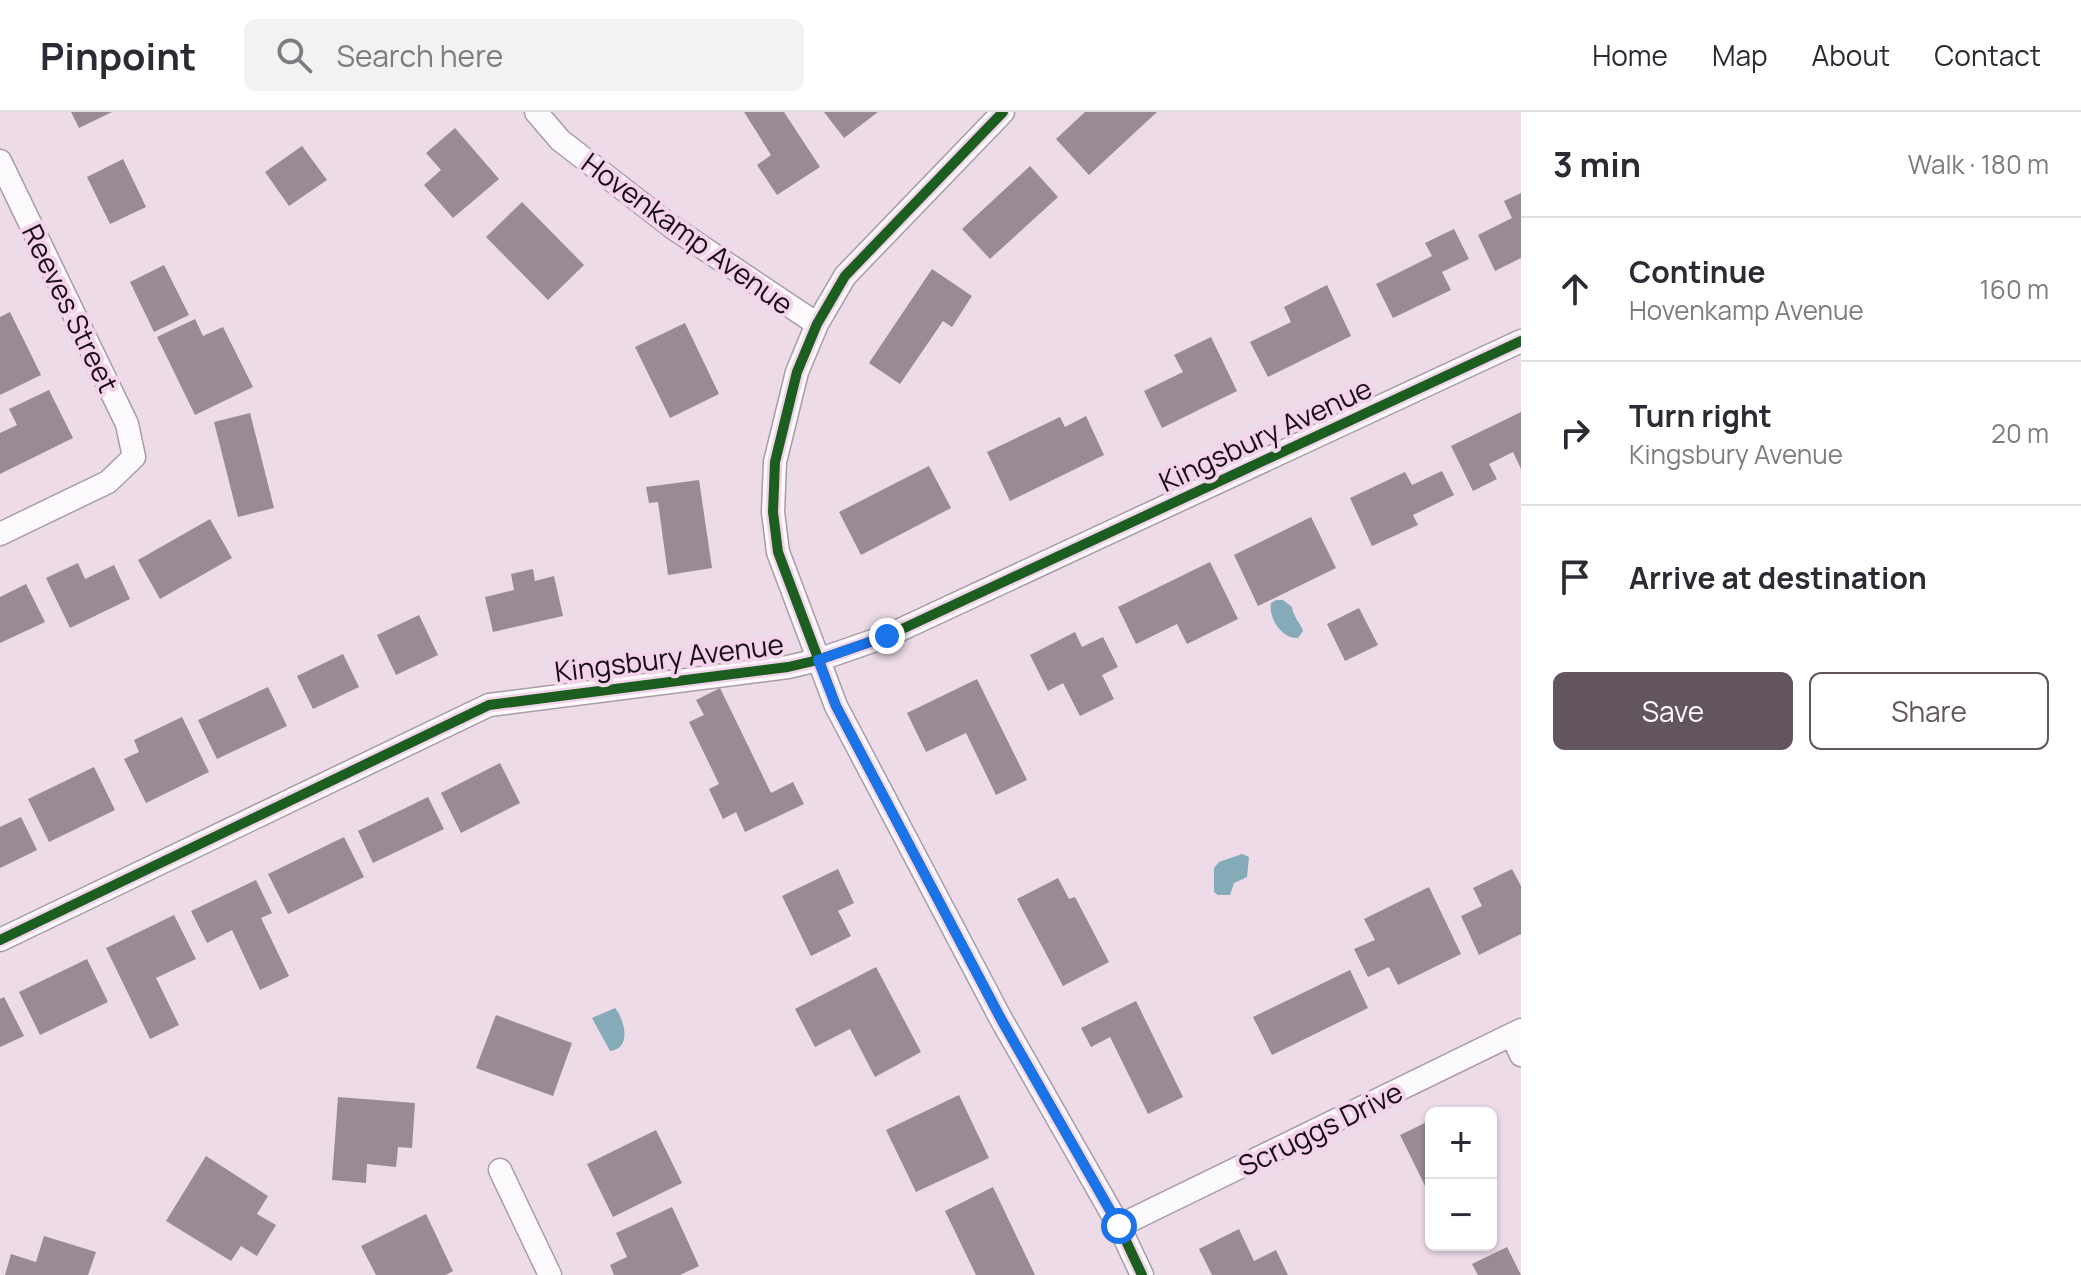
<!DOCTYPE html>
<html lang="en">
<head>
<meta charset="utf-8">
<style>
	:root { --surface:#fff; --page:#f2f2f3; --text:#2b2b33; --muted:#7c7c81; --line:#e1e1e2; --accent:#63555f }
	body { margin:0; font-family:Manrope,sans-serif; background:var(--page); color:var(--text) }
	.controls { position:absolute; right:24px; bottom:24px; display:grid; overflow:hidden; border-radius:12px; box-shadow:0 2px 6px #0004 }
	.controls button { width:72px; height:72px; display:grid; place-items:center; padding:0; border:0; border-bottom:2px solid var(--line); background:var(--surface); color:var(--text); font:40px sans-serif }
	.stop { position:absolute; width:24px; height:24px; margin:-18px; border:6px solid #1a73e8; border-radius:50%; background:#fff }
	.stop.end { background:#1a73e8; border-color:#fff; box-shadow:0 2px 8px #0008 }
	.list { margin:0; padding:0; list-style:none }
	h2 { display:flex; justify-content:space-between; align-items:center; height:104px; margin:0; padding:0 32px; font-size:34px }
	h2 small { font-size:26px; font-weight:400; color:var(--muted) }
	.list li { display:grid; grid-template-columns:52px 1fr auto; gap:24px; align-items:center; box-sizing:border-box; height:144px; padding:0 32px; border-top:2px solid var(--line) }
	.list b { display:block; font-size:30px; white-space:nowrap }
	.list p { margin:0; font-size:26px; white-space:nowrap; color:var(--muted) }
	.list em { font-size:26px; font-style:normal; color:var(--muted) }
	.actions { display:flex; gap:16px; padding:24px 32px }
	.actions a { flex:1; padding:18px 0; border:2px solid var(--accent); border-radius:12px; text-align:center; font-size:28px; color:var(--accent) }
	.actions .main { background:var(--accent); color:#fff }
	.icon { flex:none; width:44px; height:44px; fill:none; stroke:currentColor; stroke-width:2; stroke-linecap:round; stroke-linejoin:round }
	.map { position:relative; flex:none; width:1521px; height:1163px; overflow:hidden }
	header { display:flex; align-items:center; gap:48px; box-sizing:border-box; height:112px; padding:0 40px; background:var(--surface); border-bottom:2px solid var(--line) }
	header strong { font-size:38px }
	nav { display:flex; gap:44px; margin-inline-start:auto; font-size:28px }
	.search { width:560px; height:72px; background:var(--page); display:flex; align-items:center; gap:20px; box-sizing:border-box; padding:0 28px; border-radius:12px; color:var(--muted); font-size:30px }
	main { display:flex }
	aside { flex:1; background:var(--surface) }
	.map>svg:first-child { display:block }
	.water { fill:#85abb8 }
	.building { fill:#988b94 }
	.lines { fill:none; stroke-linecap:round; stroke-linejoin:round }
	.street-casing { stroke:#a99ca6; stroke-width:25 }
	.street { stroke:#fcfafc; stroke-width:22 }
	.cycleway-casing { stroke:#f4d4eb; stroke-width:15 }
	.cycleway { stroke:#1b5e20; stroke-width:10 }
	.route { stroke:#1a73e8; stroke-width:10 }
	.labels { text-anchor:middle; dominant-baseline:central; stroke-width:8; stroke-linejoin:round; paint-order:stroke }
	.street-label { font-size:28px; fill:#180d15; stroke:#f4d4eb }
</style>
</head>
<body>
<header>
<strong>Pinpoint</strong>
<div class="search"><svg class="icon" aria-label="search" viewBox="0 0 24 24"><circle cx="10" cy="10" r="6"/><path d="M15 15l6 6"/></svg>Search here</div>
<nav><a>Home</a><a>Map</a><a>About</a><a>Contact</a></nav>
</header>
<main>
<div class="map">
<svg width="1521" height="1163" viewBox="0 0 1521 1163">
	<rect width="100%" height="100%" fill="#eddbe8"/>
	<!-- water -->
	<path class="water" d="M1276,488H1283L1292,495C1293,505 1300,510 1303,519L1298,526C1282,527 1268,506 1271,491Z
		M1242,742L1249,745L1247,765L1234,771L1230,783H1218L1214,780V756L1219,750Z
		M615,896C625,908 632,937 610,939L592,906Z"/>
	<!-- building -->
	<path class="building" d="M71,0H112L79,16Z
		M744,0H784L820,55L777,83L757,53L771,43Z
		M824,0H878L844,26Z
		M1085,0H1157L1089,63L1056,27Z
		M455,16L499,67L453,106L424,73L441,58L426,41Z
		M302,34L327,68L289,94L265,60Z
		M123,47L146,95L110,112L87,65Z
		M1030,54L1058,85L990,147L962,117Z
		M1521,81V146L1495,159L1478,123L1512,106L1504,89Z
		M522,90L584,153L548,188L486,125Z
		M1454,117L1469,147L1442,160L1451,178L1393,206L1376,172L1432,144L1425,131Z
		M164,153L189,203L154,220L130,170Z
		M932,157L972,184L952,215L943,209L900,272L869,251Z
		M1327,173L1351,224L1268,265L1250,230L1291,210L1284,195Z
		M10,200L41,263L0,283V205Z
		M195,207L203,224L223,215L253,275L195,303L157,225Z
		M685,211L719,282L670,306L635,235Z
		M1211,225L1237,279L1162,316L1144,279L1183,260L1174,243Z
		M49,278L73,326L0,362V321L17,313L9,297Z
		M1521,300V357L1513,340L1489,352L1497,367L1473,379L1451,334Z
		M250,301L274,396L238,405L214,310Z
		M1086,304L1104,343L1010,389L987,340L1060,305L1065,315Z
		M929,354L951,396L861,443L839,400Z
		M1442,359L1454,383L1413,403L1418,413L1372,434L1350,386L1405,360L1412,373Z
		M699,368L712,456L668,463L658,390L649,391L646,375Z
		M1311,405L1336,456L1258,494L1234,443Z
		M210,407L232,446L160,487L138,448Z
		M1210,450L1238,507L1187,532L1177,512L1136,532L1118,495Z
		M78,451L85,467L114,453L130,487L70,516L46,466Z
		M533,457L535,469L554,464L563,504L493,520L485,485L514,478L511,462Z
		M26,472L45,510L0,531V485Z
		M1359,496L1378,533L1345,549L1327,512Z
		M419,503L438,543L396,563L377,523Z
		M1075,520L1082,535L1103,525L1118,555L1102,563L1114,587L1080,604L1063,571L1048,579L1030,543Z
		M343,542L359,575L313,597L297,564Z
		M977,567L1027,668L996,683L966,621L926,640L907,601Z
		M268,575L287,614L217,647L198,608Z
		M720,576L771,681L793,670L804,692L745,720L736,700L723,707L709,677L719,672L689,610L704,603L696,588Z
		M182,605L209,660L146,691L124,647L139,640L134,628Z
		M500,651L520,691L461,721L441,681Z
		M94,655L115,698L49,730L28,687Z
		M428,685L444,717L373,751L358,719Z
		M21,705L37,738L0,756V715Z
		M344,725L364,765L288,802L268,762Z
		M838,757L854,791L838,799L851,824L811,844L782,784Z
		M1512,757L1521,774V822L1479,843L1461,804L1482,794L1473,776Z
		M1058,766L1069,787L1075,785L1109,850L1063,874L1017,787Z
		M256,768L272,801L261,806L289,864L260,878L232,818L207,831L191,799Z
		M1429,775L1461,842L1398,873L1389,855L1368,865L1354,837L1375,828L1364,807Z
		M174,803L196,847L156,866L179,913L150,927L106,836Z
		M87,847L108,890L40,923L19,880Z
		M876,855L921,940L875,965L850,917L815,935L795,897Z
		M1350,858L1368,896L1272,943L1253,905Z
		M4,885L24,924L0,935V887Z
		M1136,889L1183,985L1148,1002L1110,925L1091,935L1081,916Z
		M496,903L572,931L553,984L476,956Z
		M959,983L989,1046L916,1080L886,1018Z
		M338,985L415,991L412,1036L398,1035L396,1055L367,1052L366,1071L332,1068Z
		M1431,1008V1086L1400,1023Z
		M656,1018L682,1071L613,1105L587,1052Z
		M206,1044L268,1084L257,1102L276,1113L257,1144L241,1134L231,1149L166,1109Z
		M993,1075L1035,1163H976L945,1099Z
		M672,1095L699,1154L680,1163H614L610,1153L627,1145L616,1121Z
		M426,1102L453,1159L446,1163H376L361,1134Z
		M1239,1117L1254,1149L1276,1138L1288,1163H1212L1199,1137Z
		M44,1124L96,1140L88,1163H5L11,1142L36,1150Z
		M1507,1135L1521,1163H1478L1472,1152Z"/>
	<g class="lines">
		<!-- street casing -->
		<g class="street-casing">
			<path id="street" d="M536,0L560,28L672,115L817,212
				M1003,0L845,164L817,212L797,260L775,350L773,400L778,440L836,594L1001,907L1119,1114L1142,1163
				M0,49L127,312L134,345L108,370L0,422
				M0,828L489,593L788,555L818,548L887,524L1521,229
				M1512,923L1521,943
				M500,1058L550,1163
				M1119,1114L1521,918"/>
		</g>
		<!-- street -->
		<use href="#street" class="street"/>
		<!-- cycleway casing -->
		<g class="cycleway-casing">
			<path id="cycleway" d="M1003,0L845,164L817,212L797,260L775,350L773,400L778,440L836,594L1001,907L1119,1114L1142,1163
				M0,828L489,593L788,555L818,548L887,524L1521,229"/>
		</g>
		<!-- cycleway -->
		<use href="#cycleway" class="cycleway"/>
	</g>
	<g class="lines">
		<!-- route -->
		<path class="route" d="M887,524L818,548L836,594L1001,907L1119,1114"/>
	</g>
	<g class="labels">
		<!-- street labels -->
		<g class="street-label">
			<text transform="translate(688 121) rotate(36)">Hovenkamp Avenue</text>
			<text transform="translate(71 196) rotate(64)">Reeves Street</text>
			<text transform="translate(1265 322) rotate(-25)">Kingsbury Avenue</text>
			<text transform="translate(669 545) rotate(-7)">Kingsbury Avenue</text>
			<text transform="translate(1320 1016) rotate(-26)">Scruggs Drive</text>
		</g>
	</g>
</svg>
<div class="controls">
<button>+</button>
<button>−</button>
</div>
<div class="stop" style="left:1119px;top:1114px"></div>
<div class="stop end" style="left:887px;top:524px"></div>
</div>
<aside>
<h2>3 min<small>Walk · 180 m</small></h2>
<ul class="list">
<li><svg class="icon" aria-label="ahead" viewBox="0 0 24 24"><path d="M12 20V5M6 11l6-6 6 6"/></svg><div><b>Continue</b><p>Hovenkamp Avenue</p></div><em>160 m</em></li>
<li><svg class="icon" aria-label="right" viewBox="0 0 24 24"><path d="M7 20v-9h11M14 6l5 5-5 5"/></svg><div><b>Turn right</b><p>Kingsbury Avenue</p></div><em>20 m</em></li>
<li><svg class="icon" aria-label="arrive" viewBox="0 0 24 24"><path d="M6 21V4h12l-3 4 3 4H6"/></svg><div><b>Arrive at destination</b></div></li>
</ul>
<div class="actions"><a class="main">Save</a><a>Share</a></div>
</aside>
</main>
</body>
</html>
